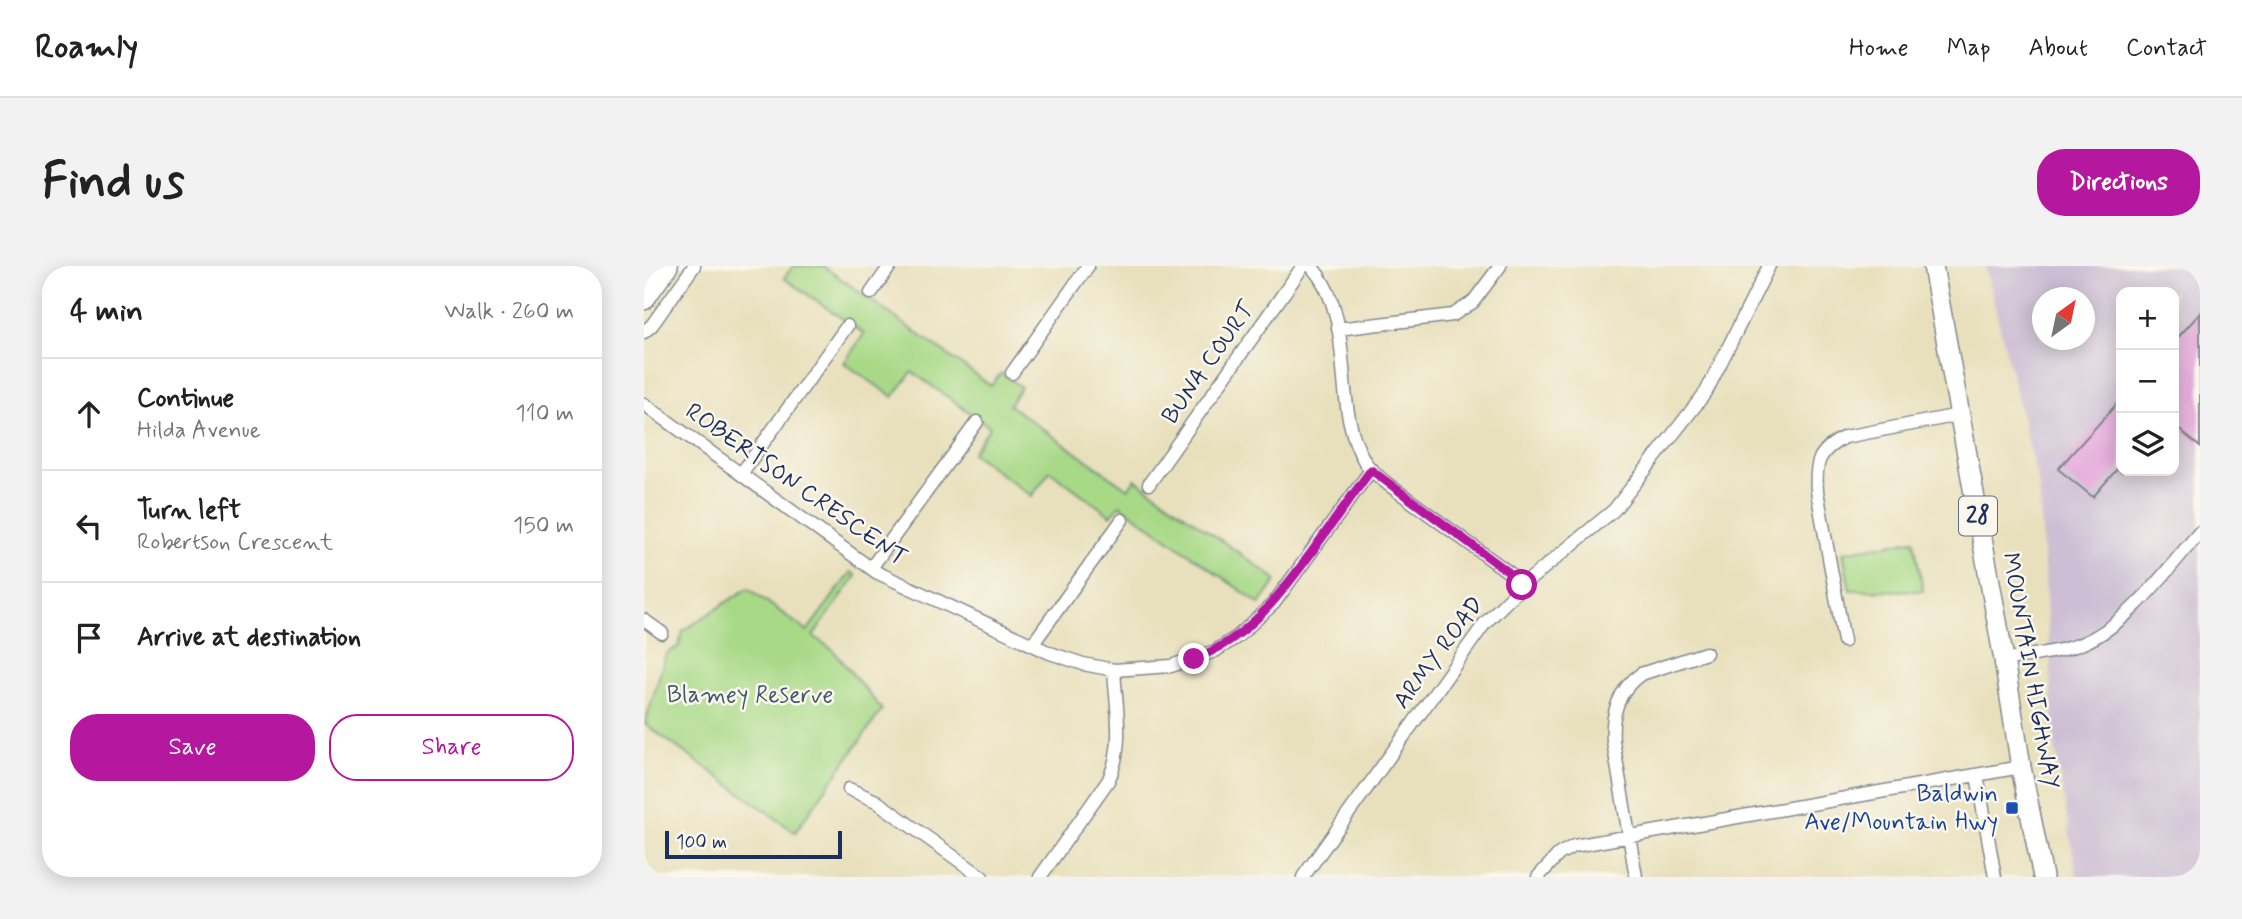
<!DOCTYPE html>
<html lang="en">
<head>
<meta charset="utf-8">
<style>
	:root { --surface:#fff; --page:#f2f2f2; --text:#222; --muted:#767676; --line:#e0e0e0; --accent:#b5179e }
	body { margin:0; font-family:Mynerve,sans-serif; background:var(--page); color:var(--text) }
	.controls { position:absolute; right:21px; top:21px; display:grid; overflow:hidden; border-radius:14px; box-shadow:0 4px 18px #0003 }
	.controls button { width:63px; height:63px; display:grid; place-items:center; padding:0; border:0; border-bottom:2px solid var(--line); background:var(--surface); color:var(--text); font:35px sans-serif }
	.compass { position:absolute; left:1388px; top:21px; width:63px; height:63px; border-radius:50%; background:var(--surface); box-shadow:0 4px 18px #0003; rotate:33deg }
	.scale { position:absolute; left:21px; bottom:18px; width:177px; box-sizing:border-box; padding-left:7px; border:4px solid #1b2f5e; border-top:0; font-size:19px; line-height:24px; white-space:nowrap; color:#1b2f5e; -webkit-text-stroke:5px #fbf7ec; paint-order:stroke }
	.stop { position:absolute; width:21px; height:21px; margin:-16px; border:5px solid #b5179e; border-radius:50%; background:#fff }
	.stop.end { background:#b5179e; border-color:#fff; box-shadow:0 2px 7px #0008 }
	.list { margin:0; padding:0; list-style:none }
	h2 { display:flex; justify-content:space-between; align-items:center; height:91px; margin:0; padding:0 28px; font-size:30px }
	h2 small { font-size:23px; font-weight:400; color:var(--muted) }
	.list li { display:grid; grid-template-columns:46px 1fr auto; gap:21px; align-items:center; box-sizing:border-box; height:112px; padding:0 28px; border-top:2px solid var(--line) }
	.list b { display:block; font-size:26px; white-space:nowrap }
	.list p { margin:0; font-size:23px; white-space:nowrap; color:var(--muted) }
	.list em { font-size:23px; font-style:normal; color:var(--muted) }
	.actions { display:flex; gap:14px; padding:21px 28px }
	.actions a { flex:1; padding:16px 0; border:2px solid var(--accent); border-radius:28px; text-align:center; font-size:24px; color:var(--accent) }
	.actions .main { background:var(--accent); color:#fff }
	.icon { flex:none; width:38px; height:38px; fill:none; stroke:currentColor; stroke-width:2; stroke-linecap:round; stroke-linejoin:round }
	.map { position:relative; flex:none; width:1556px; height:611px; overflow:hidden; border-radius:28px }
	header { display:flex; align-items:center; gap:42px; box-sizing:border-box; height:98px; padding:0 35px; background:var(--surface); border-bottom:2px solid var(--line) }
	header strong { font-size:33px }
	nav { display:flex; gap:38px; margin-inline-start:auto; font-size:24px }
	.intro { display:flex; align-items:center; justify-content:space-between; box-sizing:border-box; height:168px; padding:0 42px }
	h1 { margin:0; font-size:49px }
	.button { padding:18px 32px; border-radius:28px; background:var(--accent); color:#fff; font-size:24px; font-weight:700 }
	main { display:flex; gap:42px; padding:0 42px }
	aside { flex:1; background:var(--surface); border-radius:28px; box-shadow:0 4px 18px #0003 }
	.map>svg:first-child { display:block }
	.industrial { fill:#ccbed4; fill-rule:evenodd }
	.green { fill:#a8d987; stroke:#628472; stroke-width:2 }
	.building { fill:#e3a2da }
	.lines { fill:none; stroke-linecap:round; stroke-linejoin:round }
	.street-casing { stroke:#82888d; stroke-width:15 }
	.primary-casing { stroke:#82888d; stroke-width:22 }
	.street { stroke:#fff; stroke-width:12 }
	.primary { stroke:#fff; stroke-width:19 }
	.route { stroke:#b5179e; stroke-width:9 }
	.transit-dot { fill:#1a4fb4; stroke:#fbf7ec; stroke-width:2.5 }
	.labels { text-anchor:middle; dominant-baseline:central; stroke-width:5; stroke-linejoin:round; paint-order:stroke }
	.shield { fill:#fbf7ec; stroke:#5e6b89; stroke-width:2 }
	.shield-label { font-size:23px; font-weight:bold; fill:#1b2f5e }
	.street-label { font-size:24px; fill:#1b2f5e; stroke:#fbf7ec }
	.park-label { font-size:24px; fill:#3e5a68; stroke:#fbf7ec }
	.transit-label { font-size:24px; fill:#164399; stroke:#fbf7ec; text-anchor:end }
</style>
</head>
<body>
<header>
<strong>Roamly</strong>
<nav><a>Home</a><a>Map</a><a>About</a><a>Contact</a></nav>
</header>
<div class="intro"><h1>Find us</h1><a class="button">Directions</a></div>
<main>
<aside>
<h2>4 min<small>Walk · 260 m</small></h2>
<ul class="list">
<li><svg class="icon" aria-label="ahead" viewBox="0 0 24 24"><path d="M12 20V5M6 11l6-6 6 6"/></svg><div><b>Continue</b><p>Hilda Avenue</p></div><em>110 m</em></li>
<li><svg class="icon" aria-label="left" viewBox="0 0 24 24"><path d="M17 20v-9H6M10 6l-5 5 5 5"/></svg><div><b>Turn left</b><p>Robertson Crescent</p></div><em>150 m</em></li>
<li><svg class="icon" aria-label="arrive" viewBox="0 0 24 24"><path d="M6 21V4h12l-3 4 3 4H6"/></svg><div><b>Arrive at destination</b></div></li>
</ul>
<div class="actions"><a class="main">Save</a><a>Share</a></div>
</aside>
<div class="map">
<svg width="1556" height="611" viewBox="0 0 1556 611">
	<rect width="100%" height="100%" fill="#fbf7ec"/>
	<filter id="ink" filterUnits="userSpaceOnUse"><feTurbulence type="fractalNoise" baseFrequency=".0143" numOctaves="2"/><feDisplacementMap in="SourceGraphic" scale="14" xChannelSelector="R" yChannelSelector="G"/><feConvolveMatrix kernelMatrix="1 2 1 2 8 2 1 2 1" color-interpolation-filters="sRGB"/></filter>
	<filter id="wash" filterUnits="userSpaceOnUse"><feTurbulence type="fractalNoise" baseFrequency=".00686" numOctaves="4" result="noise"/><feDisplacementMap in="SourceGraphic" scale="28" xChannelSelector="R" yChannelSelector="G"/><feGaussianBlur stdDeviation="1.57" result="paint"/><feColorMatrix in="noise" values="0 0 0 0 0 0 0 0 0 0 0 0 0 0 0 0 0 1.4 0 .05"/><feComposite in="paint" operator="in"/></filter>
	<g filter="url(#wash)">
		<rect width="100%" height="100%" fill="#e8e0bc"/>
		<!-- industrial -->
		<path class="industrial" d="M1341,0H1556V611H1433L1411,479L1395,220ZM1477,26H1530V205H1477ZM1398,32H1440V74H1398Z"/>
		<!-- green -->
		<path class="green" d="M149,0H179L347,120L357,107L377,121L365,139L484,223L491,213L633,314L616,338L476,239L467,250L406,205L388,230L328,187L346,161L268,106L249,131L200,97L220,68L140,12Z
			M1270,274L1279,325L1206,324L1199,286Z
			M207,306L212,310L169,370L189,384L238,444L151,566L1,458L22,388L35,380L39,365L104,322L163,365Z"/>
		<g id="blocks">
			<!-- building -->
			<path class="building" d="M1556,47V181L1530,159V76Z
				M1477,133V206L1473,203L1449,231L1414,203Z"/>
		</g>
	</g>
	<g filter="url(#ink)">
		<use href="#blocks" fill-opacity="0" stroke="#82888d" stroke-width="2"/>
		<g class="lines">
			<!-- street casing -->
			<g class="street-casing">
				<path id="street" d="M667,0C715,53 685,137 721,196C727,206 737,212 745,219L867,308L879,319
					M227,27L246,0
					M694,63L809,49L829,36L856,0
					M0,66L8,59L50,0
					M368,107L444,0
					M0,138L232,306L406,387L439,398L470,404L527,400L571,385L593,371L630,337L727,204
					M97,208L203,60
					M505,218L659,0
					M227,302L333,156
					M0,354L18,367
					M1200,375L1173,225C1171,196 1174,185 1201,171L1315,149
					M388,379L478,254
					M1360,394C1386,389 1415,387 1439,377C1486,357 1523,303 1556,266
					M1333,509L1351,611
					M205,523L232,535L338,611
					M396,611L464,515C481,480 472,441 470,404
					M659,611L841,357L879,319L970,244L1062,126L1125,0
					M894,611L915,588L930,580L1377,501
					M992,611L969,475C967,450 974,423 997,408L1062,387"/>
			</g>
			<!-- primary casing -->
			<g class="primary-casing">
				<path id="primary" d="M1289,0L1360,394L1377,501L1399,611
					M0,34L24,0"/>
			</g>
			<!-- street -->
			<use href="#street" class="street"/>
			<!-- primary -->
			<use href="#primary" class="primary"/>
		</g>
	</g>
	<g class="lines" filter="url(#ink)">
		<!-- route -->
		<path class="route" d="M550,393C603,373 634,332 667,287C687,259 707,231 727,204L867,308L878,319"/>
	</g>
	<!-- markers -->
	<rect class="transit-dot" x="1361" y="535" width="14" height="14" rx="3.5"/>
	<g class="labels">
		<!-- shield labels -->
		<rect class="shield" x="1315" y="230.5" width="38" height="39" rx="5"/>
		<g class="shield-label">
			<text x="1334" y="250">28</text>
		</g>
		<!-- street labels -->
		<g class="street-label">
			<text transform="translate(565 97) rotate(-55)">BUNA COURT</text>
			<text transform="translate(152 219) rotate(35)">ROBERTSON CRESCENT</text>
			<text transform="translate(795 387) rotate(-53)">ARMY ROAD</text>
			<text transform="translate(1386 405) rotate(80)">MOUNTAIN HIGHWAY</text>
		</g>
		<!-- park labels -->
		<g class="park-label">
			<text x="106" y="429">Blamey Reserve</text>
		</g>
		<!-- transit labels -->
		<g class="transit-label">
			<text x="1354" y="528">Baldwin<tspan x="1354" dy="28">Ave/Mountain Hwy</tspan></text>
		</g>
	</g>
</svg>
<div class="controls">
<button>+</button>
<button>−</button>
<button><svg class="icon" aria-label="layers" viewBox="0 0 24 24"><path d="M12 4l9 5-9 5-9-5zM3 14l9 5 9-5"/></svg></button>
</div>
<svg class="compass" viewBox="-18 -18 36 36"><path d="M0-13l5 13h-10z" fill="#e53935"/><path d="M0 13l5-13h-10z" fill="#767676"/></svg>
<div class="scale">100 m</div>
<div class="stop" style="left:878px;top:319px"></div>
<div class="stop end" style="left:550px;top:393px"></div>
</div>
</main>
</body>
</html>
